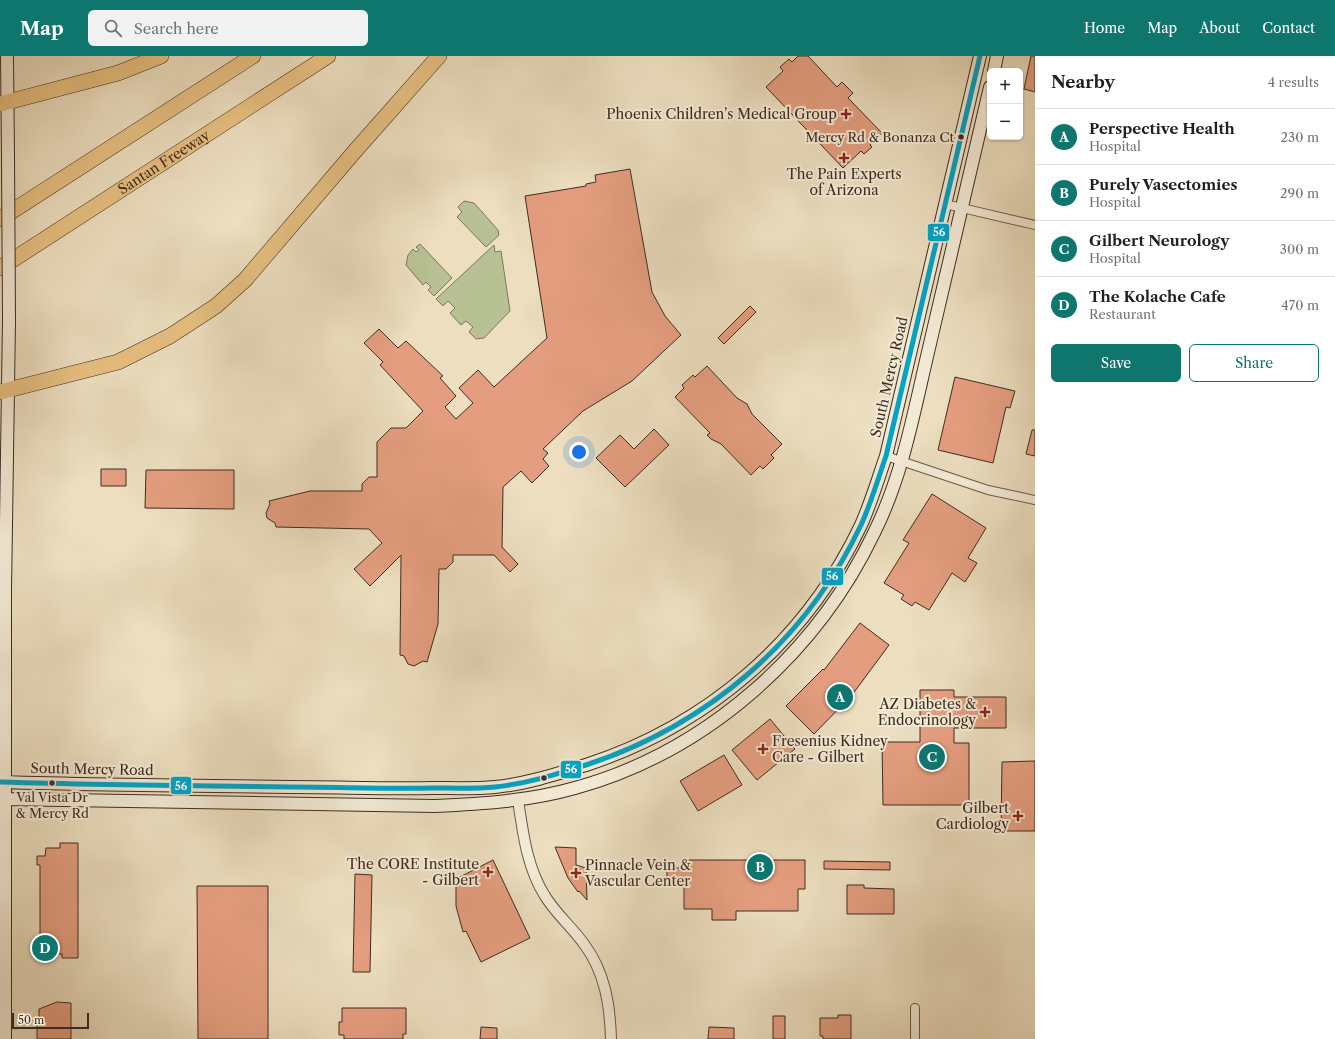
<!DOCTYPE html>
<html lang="en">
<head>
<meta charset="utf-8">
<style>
	:root { --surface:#fff; --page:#f2f2f2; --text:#202124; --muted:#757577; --line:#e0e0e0; --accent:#0f766e }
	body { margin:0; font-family:"Libre Caslon Text",serif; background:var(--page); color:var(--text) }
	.controls { position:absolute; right:12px; top:12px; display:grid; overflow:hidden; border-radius:6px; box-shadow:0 1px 3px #0004 }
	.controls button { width:36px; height:36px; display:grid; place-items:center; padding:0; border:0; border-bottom:1px solid var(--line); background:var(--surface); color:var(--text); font:20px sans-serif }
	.scale { position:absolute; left:12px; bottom:10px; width:77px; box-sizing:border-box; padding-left:4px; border:2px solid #3f2c21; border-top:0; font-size:11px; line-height:14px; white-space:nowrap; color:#3f2c21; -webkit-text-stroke:3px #f3ead5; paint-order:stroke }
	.you { position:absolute; left:579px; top:396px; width:14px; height:14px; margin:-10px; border:3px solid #fff; border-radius:50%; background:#1a73e8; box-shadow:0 0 0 6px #1a73e833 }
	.badge { display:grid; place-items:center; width:26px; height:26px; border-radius:50%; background:var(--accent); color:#fff; font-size:13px; font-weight:700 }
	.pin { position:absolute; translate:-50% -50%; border:2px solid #fff; box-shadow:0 1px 4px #0006 }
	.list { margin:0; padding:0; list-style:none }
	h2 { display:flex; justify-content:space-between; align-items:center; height:52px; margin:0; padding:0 16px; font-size:17px }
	h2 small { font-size:13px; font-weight:400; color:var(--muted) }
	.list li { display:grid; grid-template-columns:26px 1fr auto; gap:12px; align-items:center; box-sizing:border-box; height:56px; padding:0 16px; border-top:1px solid var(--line) }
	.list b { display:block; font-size:15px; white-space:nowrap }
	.list p { margin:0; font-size:13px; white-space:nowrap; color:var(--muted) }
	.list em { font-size:13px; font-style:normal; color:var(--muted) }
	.actions { display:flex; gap:8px; padding:12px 16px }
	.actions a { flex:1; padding:9px 0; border:1px solid var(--accent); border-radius:6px; text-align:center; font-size:14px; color:var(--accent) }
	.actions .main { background:var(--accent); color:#fff }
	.icon { flex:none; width:22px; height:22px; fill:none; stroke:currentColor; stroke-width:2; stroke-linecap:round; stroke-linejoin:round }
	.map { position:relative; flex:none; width:1035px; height:983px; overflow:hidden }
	header { display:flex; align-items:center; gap:24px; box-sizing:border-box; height:56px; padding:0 20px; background:var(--accent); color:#fff }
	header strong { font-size:19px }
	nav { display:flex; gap:22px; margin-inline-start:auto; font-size:14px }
	.search { width:280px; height:36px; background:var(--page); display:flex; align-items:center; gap:10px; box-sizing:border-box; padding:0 14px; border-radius:6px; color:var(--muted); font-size:15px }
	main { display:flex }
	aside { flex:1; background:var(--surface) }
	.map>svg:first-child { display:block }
	.green { fill:#b7c193; stroke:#7b765a }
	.building { fill:#e49e7f; stroke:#3f2c21 }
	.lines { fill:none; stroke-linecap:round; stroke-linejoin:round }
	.minor-casing { stroke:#6a5848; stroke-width:10 }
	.tertiary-casing { stroke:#6a5848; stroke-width:12 }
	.secondary-casing { stroke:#3f2c21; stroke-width:14 }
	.motorway-casing { stroke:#3f2c21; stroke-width:16 }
	.minor { stroke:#f3ead5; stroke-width:8 }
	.tertiary { stroke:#f3ead5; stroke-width:10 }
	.secondary { stroke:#f3ead5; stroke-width:12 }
	.motorway { stroke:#e6bf80; stroke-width:15 }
	.secondary-bridge-casing { stroke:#3f2c21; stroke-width:14; stroke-linecap:butt }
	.secondary-bridge { stroke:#f3ead5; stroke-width:12 }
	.bus-1-casing { stroke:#f3ead5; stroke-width:8 }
	.bus-1 { stroke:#03a3c5; stroke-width:5 }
	.poi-dot { fill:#8f2418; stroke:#f3ead5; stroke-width:1.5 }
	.bus-dot { fill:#3f2c21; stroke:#f3ead5; stroke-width:1.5 }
	.labels { text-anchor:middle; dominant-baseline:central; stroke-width:4; stroke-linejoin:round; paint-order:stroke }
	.bus-label { font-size:13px; fill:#3f2c21; stroke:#f3ead5; text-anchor:end }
	.poi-label { font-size:14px; fill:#3f2c21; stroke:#f3ead5; text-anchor:end }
	.street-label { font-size:14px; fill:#3f2c21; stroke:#f3ead5 }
	.line-badge { stroke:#f3ead5; stroke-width:1.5 }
	.badge-label { font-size:11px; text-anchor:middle; font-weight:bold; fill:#fff }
</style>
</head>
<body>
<header>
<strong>Map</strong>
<div class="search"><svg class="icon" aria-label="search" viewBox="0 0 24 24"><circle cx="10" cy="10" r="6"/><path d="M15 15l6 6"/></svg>Search here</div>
<nav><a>Home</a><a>Map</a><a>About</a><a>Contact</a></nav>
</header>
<main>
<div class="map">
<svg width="1035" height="983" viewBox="0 0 1035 983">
	<rect width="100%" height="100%" fill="#ecdebf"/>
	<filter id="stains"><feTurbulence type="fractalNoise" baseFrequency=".005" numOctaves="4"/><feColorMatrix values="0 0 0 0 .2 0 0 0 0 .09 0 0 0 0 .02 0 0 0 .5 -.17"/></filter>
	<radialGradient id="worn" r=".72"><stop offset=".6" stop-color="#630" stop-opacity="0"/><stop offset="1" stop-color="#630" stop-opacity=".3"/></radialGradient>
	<!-- green -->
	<path class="green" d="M464,145L474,147L498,174L499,179L486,191L457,161L462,156L458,151Z
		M420,188L452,222L434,240L428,234L431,231L426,226L423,229L406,209L408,199L413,193L416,196L419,194L416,191Z
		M494,189L495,196L501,195L510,255L484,282L476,283L469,276L473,271L466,265L461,269L450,257L455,252L448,245L443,250L436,243Z"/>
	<!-- building -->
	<path class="building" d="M798,0H808L837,31L842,26L853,37L848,42L882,77L870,89L872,91L864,98L861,95L843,112L766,31L783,15L780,11L789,3L792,6Z
		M1031,0H1035V36L1024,33Z
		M630,113L652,236L665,260L681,279L632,325L583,355L543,393L548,397L543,403L549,410L532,427L521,415L503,431L502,491L518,508L510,516L494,499H453V506L446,513H439L438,568L427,606L423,605L414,610L408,608L404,600L400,599L401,499L370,530L354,513L382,487L369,473L276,471L275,467L267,462L266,457L270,448L269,445L310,435H362V428L369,421H377V386L391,372H406L423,355L380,309L383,306L364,287L379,273L398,292L406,285L443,320L440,322L456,340L445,351L456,363L473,347L459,332L478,314L494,331L547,282L525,140L586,130V128L596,126L595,119Z
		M750,250L756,256L724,288L718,282Z
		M707,310L737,342L747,348L752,358L782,388L771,399L774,402L763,413L760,410L751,419L721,388L711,383L707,379L710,377L675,341L684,332L682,329L693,319L695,321Z
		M955,321L1015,335L1010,352L1006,351L993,407L938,394Z
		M654,373L669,389L625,431L596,402L620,379L634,393Z
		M1032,374H1035V400L1026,398Z
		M101,413H126V430H101Z
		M146,414H234V453L145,452Z
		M932,438L986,472L968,502L977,507L965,526L952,517L929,554L915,546L912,550L901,543L904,539L884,527L909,487L903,484Z
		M860,567L889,589L852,639L814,678L786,650L823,613L824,614Z
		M920,634H954V641H1006V672H954V687H969V749H883L882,686H920Z
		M770,663L795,693L757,724L732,694Z
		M724,699L742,729L698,755L680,725Z
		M1035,705V775H1001L1002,706Z
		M60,787H78V902H62V898H44V896H40V809H37V800H45L46,792H60Z
		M555,791L576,792V809L586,812L587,844L579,835L578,836L568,822Z
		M493,804L530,882L481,906L466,875L463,876L456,850V823Z
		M685,804H805V833H798V855H736V864H712V853H684V830H667V812H685Z
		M824,805L890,806V814L824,813Z
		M355,818L372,819L370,916H353Z
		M847,829H864V832L894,833V858H847Z
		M197,830H268V983H198Z
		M57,946L71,947V983H37V965H39V953Z
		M342,952H406V978H403V983H344V979H339V966H342Z
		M838,959H851V983H823V980H820V962H838Z
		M773,960H785V983H773Z
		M481,971L497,972V983H480Z
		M709,971L734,972V983H708Z"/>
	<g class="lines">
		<!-- minor casing -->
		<g class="minor-casing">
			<path id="minor" d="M945,148L1035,169
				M886,400L988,434L1035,444
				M915,952V983"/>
		</g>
		<!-- tertiary casing -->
		<g class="tertiary-casing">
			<path id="tertiary" d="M518,744C523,777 527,812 545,840C556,858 572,871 584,888C605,916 610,949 611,983"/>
		</g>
		<!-- secondary casing -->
		<g class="secondary-casing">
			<path id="secondary" d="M7,0L8,101
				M994,15L997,0
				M0,726C97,729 195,730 292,731C339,731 386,733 433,732C453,732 474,733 495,731C526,728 557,718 586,709C708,669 806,585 861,469C871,447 878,423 886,400L980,0
				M0,743L435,750C482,748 529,745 575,732C706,696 816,598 874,477C903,419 914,355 929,292C949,205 970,118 990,31
				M5,983V534L9,264"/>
		</g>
		<!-- motorway casing -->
		<g class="motorway-casing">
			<g id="motorway">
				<path d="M0,48L118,17L161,0"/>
				<path d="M0,163L253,0"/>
				<path id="s1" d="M0,212L328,0"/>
				<path d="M0,336L118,306L170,280L216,250L245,224L355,95L439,0"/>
			</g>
		</g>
		<!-- minor -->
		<use href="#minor" class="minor"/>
		<!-- tertiary -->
		<use href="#tertiary" class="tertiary"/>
		<!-- secondary -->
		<use href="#secondary" class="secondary"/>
		<!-- motorway -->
		<use href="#motorway" class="motorway"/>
		<!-- secondary-bridge casing -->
		<g class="secondary-bridge-casing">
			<path id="secondary-bridge" d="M8,101L9,264"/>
		</g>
		<!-- secondary-bridge -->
		<use href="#secondary-bridge" class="secondary-bridge"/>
		<!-- bus-1 casing -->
		<g class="bus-1-casing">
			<path id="bus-1" d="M0,726C97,729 195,730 292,731C339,731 386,733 433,732C453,732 474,733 495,731C526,728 557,718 586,709C708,669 806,585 861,469C871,447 878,423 886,400L980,0"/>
		</g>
		<!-- bus-1 -->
		<use href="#bus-1" class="bus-1"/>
	</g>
	<!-- markers -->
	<g class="poi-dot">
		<path d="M844 52h4v4h4v4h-4v4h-4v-4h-4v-4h4z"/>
		<path d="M842 96h4v4h4v4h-4v4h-4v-4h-4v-4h4z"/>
		<path d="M983 650h4v4h4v4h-4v4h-4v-4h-4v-4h4z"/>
		<path d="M761 687h4v4h4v4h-4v4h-4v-4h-4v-4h4z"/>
		<path d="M1016 754h4v4h4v4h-4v4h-4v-4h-4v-4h4z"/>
		<path d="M486 810h4v4h4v4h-4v4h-4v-4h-4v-4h4z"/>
		<path d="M574 811h4v4h4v4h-4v4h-4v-4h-4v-4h4z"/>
	</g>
	<g class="bus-dot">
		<circle cx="961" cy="81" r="3.5"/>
		<circle cx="544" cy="722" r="3.5"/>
		<circle cx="52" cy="727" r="3.5"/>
	</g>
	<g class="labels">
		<!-- bus labels -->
		<g class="bus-label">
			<text x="954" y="81">Mercy Rd &amp; Bonanza Ct</text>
			<text x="52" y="741" text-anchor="middle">Val Vista Dr<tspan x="52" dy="16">&amp; Mercy Rd</tspan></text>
		</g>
		<!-- poi labels -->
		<g class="poi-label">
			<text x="837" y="58">Phoenix Children’s Medical Group</text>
			<text x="844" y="118" text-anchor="middle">The Pain Experts<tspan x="844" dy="16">of Arizona</tspan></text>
			<text x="976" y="648">AZ Diabetes &amp;<tspan x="976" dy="16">Endocrinology</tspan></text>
			<text x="772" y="685" text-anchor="start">Fresenius Kidney<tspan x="772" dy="16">Care - Gilbert</tspan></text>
			<text x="1009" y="752">Gilbert<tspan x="1009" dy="16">Cardiology</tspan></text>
			<text x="479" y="808">The CORE Institute<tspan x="479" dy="16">- Gilbert</tspan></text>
			<text x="585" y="809" text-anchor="start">Pinnacle Vein &amp;<tspan x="585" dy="16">Vascular Center</tspan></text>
		</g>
		<!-- street labels -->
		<g class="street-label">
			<text stroke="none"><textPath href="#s1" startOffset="195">Santan Freeway</textPath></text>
			<text transform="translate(889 321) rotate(-77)">South Mercy Road</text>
			<text transform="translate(92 713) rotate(1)">South Mercy Road</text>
		</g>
	</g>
	<g class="line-badge">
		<rect x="927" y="167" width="23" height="19" rx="4" fill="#03a3c5"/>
		<rect x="821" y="511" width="23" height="19" rx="4" fill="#03a3c5"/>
		<rect x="560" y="704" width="22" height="19" rx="4" fill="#03a3c5"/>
		<rect x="170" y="720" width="22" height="19" rx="4" fill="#03a3c5"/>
	</g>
	<g class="badge-label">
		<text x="939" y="180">56</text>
		<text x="832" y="524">56</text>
		<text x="571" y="717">56</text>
		<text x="181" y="734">56</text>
	</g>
	<rect width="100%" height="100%" filter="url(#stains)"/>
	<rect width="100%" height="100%" fill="url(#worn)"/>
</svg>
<div class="controls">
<button>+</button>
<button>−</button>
</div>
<div class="scale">50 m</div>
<div class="you"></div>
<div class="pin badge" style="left:840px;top:641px">A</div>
<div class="pin badge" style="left:760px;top:811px">B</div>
<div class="pin badge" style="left:932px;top:701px">C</div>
<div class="pin badge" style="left:45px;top:892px">D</div>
</div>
<aside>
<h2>Nearby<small>4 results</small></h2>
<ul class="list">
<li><span class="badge">A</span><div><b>Perspective Health</b><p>Hospital</p></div><em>230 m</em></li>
<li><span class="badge">B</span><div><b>Purely Vasectomies</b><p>Hospital</p></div><em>290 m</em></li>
<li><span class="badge">C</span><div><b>Gilbert Neurology</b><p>Hospital</p></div><em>300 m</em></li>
<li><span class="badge">D</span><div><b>The Kolache Cafe</b><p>Restaurant</p></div><em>470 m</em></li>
</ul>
<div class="actions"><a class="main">Save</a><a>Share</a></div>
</aside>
</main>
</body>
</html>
